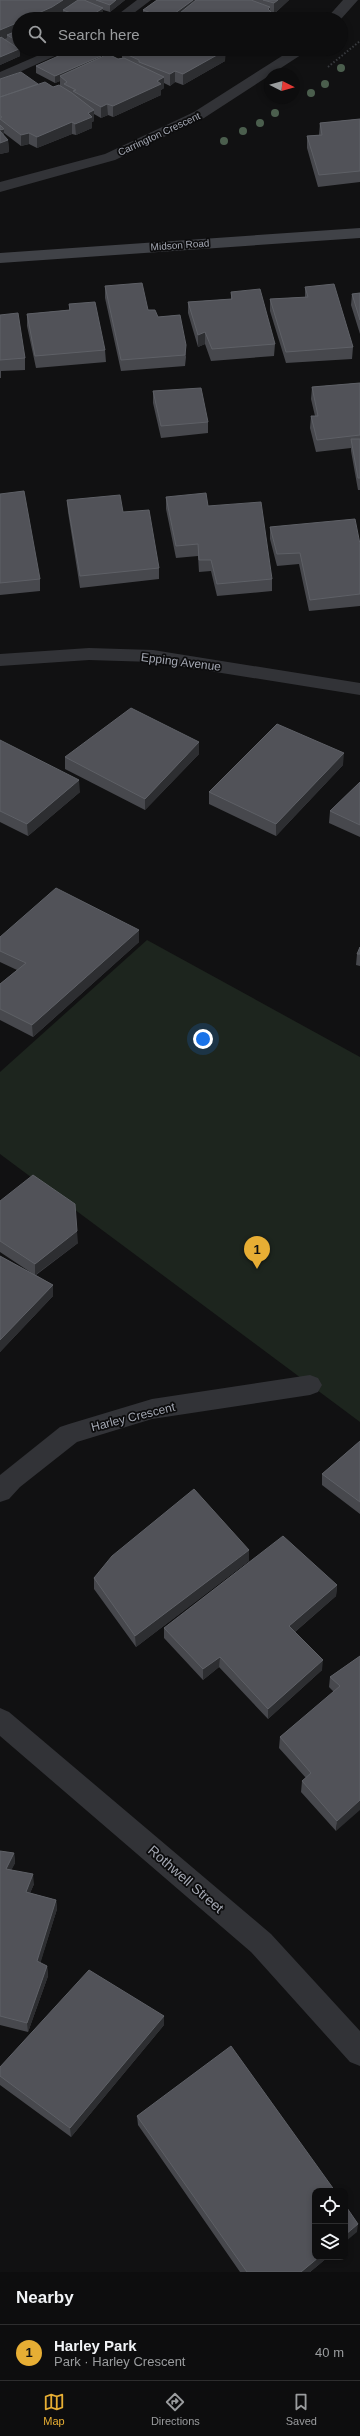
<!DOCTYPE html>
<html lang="en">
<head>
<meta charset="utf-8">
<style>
	:root { --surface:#0d0d0e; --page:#161617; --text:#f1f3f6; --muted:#9a9c9e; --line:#2d2d2e; --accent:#e7ae34 }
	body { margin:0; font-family:Arial,sans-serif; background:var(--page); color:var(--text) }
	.controls { position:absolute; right:12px; bottom:12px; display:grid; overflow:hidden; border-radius:8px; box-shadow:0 2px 6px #0003 }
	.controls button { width:36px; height:36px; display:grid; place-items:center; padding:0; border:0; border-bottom:1px solid var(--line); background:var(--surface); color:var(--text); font:20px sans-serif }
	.compass { position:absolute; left:264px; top:68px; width:36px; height:36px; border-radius:50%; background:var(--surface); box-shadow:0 2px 6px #0003; rotate:96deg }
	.you { position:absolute; left:203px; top:1039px; width:14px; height:14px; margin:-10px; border:3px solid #fff; border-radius:50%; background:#1a73e8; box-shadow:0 0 0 6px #1a73e833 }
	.badge { display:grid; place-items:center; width:26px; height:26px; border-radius:50%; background:var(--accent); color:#111; font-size:13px; font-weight:700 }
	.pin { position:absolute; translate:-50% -33px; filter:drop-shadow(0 1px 2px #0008) }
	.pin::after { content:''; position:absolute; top:21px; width:14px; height:12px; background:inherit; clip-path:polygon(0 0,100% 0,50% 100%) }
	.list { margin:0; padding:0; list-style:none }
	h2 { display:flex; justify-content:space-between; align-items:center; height:52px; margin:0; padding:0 16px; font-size:17px }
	h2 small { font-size:13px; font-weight:400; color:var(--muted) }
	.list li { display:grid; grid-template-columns:26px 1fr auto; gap:12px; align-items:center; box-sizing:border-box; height:56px; padding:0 16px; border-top:1px solid var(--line) }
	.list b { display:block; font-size:15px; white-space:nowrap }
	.list p { margin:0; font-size:13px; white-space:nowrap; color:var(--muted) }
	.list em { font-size:13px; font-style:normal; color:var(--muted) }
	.icon { flex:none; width:22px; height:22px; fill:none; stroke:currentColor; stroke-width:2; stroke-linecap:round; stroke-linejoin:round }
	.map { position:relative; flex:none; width:360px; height:2272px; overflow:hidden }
	.search { position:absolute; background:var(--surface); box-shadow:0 2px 6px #0003; left:12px; right:12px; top:12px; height:44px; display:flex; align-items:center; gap:10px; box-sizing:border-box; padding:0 14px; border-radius:22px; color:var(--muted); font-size:15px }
	.sheet { height:108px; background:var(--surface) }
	nav { display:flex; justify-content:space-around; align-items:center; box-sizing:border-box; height:56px; border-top:1px solid var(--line); background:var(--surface); font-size:11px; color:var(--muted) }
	nav a { display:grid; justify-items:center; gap:2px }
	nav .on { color:var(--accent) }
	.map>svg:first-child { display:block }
	.green { fill:#1d251e }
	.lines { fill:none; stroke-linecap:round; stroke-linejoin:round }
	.path { stroke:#383a3e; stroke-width:2; stroke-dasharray:1.5 2; stroke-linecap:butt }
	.lane { fill:#323337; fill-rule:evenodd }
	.street { fill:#323337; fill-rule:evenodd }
	.secondary { fill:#404247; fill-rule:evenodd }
	.tree { fill:#4b5e4d }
	.wall { fill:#47484d; fill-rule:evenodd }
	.shaded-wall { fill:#2d2e31 }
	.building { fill:#515258; stroke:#5e6066 }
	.labels { text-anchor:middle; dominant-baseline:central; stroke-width:3.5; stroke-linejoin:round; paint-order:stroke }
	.far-street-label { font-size:10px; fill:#a3a7b2; stroke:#0c0c0d }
	.street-label { font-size:12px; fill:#a3a7b2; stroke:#0c0c0d }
	.near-street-label { font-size:14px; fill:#a3a7b2; stroke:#0c0c0d }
</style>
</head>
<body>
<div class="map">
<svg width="360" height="2272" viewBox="0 0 360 2272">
	<rect width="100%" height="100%" fill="#111112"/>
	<!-- green -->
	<path class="green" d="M147,940L360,1057V1422L0,1154V1072Z"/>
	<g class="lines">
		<!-- path -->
		<path class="path" d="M328,67L360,41"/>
		<!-- lane -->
		<path class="lane" d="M137,0H151L126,19H112Z
			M53,49H70L0,81V72Z"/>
		<!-- street -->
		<path class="street" d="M343,0H358L341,19H326Z
			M293,49H310L204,118L115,160L0,192V182L105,154L194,112Z
			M89,648L153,650L360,683V695L153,662L89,660L0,666V654Z
			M310,1375L318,1378L322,1385L318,1392L310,1395L152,1419L77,1442L20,1487L9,1499L0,1502V1475L60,1427L69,1424L152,1399Z
			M0,1708L9,1712L271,1934L360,2031V2066L350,2062L251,1952L0,1736Z"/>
		<!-- secondary -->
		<path class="secondary" d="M360,228V238L0,263V253Z"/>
	</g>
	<!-- trees -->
	<g class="tree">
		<circle cx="341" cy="68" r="4"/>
		<circle cx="325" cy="84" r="4"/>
		<circle cx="311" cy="93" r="4"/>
		<circle cx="275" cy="113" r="4"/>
		<circle cx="260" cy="123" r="4"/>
		<circle cx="243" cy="131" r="4"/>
		<circle cx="224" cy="141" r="4"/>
	</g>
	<!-- wall -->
	<path class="wall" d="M0,0H125L110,12L103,10V15L97,19H19V49L20,56L0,65ZM63,12V16L59,14Z
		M157,0H289L274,14L271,13V19H147L143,18V10Z
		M20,49H37L28,53Z
		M102,49H230L228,50L225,49V61L183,85L175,82L170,86L164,83V88L161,90V95L113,117L108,115L101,118L94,114V121L92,122V128L76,135L72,134L37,148L29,144L21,146L4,133V136L8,140L9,152L0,154V79L38,84L53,87L60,86V81L55,83L36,73V66L101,56V57L118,59L122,58V52L117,55Z
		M360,119V182L318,187L307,148V136L319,135L320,123Z
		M105,286L148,310L158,317L180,315L186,357L185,366L121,371L105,298Z
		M305,287L353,347L352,359L286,363L270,311V299L305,297Z
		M231,292L275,344L274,356L211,361L205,344L198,347L188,313V302L231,299Z
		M360,293V334L351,305L352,294Z
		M69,304L105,350L106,362L36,368L27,326V314L69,310Z
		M0,315L25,358V370L1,371V378H0Z
		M360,383V490H358L351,451V448L316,452L310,428L311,416H315L311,399L312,387Z
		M153,391L208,422V433L161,438L153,403Z
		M0,494L40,579V591L0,595Z
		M166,497L208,506L272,579V591L217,596L211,571L199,572L198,556L176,558L166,509Z
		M67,500L123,512L159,568V579L80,588L68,512Z
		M270,527L360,544V606L309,611L299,564L277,566L270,539Z
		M0,740L80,792L28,836L0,822Z
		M199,754L145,810L65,769V757Z
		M343,765L276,836L209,804V792Z
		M360,782V837L329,823L330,811Z
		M0,937L139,942L33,1037L0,1020V984L17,970L0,962Z
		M360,947V966L356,965L357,954Z
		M0,1201L78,1243L36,1275L53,1285V1296L0,1352V1256L33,1274L0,1252Z
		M360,1441V1514L322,1485V1474Z
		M249,1561L136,1647L94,1589V1578Z
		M337,1585L336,1596L295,1632L322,1670L268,1719L219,1667L203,1680L164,1638V1628Z
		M360,1656L336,1831L301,1792L302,1781L306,1778L279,1748L280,1737L334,1692L329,1687L330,1677Z
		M0,1851L14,1853L15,1863L11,1870L34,1884L30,1893L56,1900L57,1909L40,1963L47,1966L48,1976L28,2032L0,2025Z
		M164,2025L71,2137L0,2085V2067Z
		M137,2116L315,2257H328L310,2272H240L138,2125Z"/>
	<!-- shaded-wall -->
	<path class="shaded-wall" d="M63,0H80L63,10V12L51,19H25Z
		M116,0H125L110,12V5Z
		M193,0H200L175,17V19H167Z
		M278,0H289L274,14V3Z
		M270,7V13L271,12V19H262Z
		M103,8V15L97,19H86Z
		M19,22V33L7,35V38L0,41V30Z
		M19,49L20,56L0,65V57Z
		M28,49H37L28,53Z
		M117,49H122V52L117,55Z
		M226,50L225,61L183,85V74Z
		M101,56V64L60,76V81L55,83V76Z
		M175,71V82L170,86V74Z
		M164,77V88L161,90V95L113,117V106Z
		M107,104L108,115L101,118V107Z
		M94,110V121L92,122V128L76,135L75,124L88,113Z
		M72,122V134L37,148V137Z
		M4,129V141L0,142V130Z
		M29,133V144L21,146V135Z
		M8,140L9,152L0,154V143Z
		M205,332V344L198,347V335Z
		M199,742V754L145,810V799Z
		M344,753L343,765L276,836V824Z
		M79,780L80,792L28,836L27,824Z
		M139,930V942L33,1037L32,1025Z
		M77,1231L78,1243L35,1275V1264Z
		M53,1285V1296L0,1352V1340Z
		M249,1550V1561L136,1647L135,1636Z
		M337,1585L336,1596L289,1637V1626Z
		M220,1657L219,1667L203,1680V1669Z
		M323,1660L322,1670L268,1719V1709Z
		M360,1800V1810L336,1831L337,1821Z
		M14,1853L15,1863L7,1879L6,1869Z
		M33,1874L34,1884L26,1902V1892Z
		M56,1900L57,1909L38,1971L37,1961Z
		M47,1966L48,1976L28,2032L27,2023Z
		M164,2016V2025L71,2137L70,2128Z
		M358,2224L357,2232L345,2242V2235Z
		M319,2257H328L310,2272H301Z"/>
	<!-- building -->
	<path class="building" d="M0,0H63L52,7L25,19H19V22L0,30Z
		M78,0H84L103,8L86,19L63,10Z
		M96,0H116L110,5Z
		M157,0H193L167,19L143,10Z
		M196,0H251L270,7L268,9L271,12L262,19H180L175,17Z
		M263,0H278L274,3Z
		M56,13L70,19H45Z
		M132,17L136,19H129Z
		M19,30V42L7,35Z
		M1,37L19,49L0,57V38Z
		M74,49H87L101,56L55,76L36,66Z
		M125,49H224L226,50L183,74L175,71L170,74L139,62V60L128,55L130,52Z
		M108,54L118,59L124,58L164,77L157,81L161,84L113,106L107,104L101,107L73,91L76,90L64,84L67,82L60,76Z
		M21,72L38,84L0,97V79Z
		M45,82L53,87L59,85L72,93L94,110L88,113L92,117L75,124L72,122L37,137L29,133L21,135L0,119V118L2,117L0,116V97Z
		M360,119V171L319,175L307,136L322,135L320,123Z
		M0,125L4,129L0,130Z
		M0,131L8,140L0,143Z
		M142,283L148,310H155L158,317L180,315L186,345L185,355L121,360L105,286Z
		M334,284L353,347L286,352L270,299L308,297L305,287Z
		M260,289L275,344L212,349L205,332L198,335L188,302L232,299L231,292Z
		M360,293V320L352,294Z
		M95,302L105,350L35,356L27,314L70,310L69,304Z
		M18,313L25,358L0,360V315Z
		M360,383V435L317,440L311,416H318L312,387Z
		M201,388L208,422L161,426L153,391Z
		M351,439H360V478H358Z
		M24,491L40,579L0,583V494Z
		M206,493L208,506L261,502L272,579L217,584L211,560H199L198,544L176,546L166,497Z
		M120,495L123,512L149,510L159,568L80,576L67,500Z
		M355,519L360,544V594L310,600L300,553L277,554L270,527Z
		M131,708L199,742L145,799L65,757Z
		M277,724L344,753L276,824L209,792Z
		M0,740L79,780L27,824L0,811Z
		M360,782V825L330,811Z
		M56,888L139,930L32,1025L0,1009V984L26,963L0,951V937Z
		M360,947V954H357Z
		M33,1175L75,1204L77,1231L35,1264L0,1241V1201Z
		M0,1256L53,1285L0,1340Z
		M360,1441V1502L322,1474Z
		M194,1489L249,1550L135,1636L94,1578L112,1556Z
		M283,1536L337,1585L289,1626L323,1660L268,1709L220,1657L203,1669L164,1628Z
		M360,1656V1800L337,1821L302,1781L311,1773L280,1737L340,1686L330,1677Z
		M0,1851L14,1853L6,1869L33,1874L26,1892L56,1900L37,1961L47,1966L27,2023L0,2016Z
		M89,1970L164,2016L70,2128L0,2076V2067Z
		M231,2046L335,2191H315V2257H319L301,2272H247L137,2116Z
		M345,2205L358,2224L345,2235Z"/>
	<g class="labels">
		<!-- far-street labels -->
		<g class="far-street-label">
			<text transform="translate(159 134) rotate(-25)">Carrington Crescent</text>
			<text transform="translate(180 245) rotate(-4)">Midson Road</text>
		</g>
		<!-- street labels -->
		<g class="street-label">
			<text transform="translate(181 662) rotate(7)">Epping Avenue</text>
			<text transform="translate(133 1417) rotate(-14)">Harley Crescent</text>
		</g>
		<!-- near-street labels -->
		<g class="near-street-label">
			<text transform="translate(186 1879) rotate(41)">Rothwell Street</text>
		</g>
	</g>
</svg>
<div class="controls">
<button><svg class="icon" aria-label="locate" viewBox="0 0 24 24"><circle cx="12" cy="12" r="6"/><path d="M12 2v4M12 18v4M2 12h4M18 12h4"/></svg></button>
<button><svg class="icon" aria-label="layers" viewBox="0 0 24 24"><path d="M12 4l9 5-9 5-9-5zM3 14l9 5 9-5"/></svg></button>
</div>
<svg class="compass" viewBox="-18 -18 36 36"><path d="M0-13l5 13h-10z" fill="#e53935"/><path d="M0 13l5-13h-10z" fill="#9a9c9e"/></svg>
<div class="you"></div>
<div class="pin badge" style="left:257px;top:1269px">1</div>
<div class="search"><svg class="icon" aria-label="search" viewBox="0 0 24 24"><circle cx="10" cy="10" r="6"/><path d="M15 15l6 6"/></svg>Search here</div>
</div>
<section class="sheet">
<h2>Nearby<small></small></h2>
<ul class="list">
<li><span class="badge">1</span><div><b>Harley Park</b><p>Park · Harley Crescent</p></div><em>40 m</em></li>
</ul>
</section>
<nav>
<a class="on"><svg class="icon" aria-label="map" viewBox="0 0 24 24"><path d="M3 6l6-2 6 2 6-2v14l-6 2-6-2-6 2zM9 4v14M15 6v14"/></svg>Map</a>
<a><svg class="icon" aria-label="directions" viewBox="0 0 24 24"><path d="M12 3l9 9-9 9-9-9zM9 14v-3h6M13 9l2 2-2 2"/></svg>Directions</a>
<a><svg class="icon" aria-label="saved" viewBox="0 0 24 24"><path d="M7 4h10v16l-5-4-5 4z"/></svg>Saved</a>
</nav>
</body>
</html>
